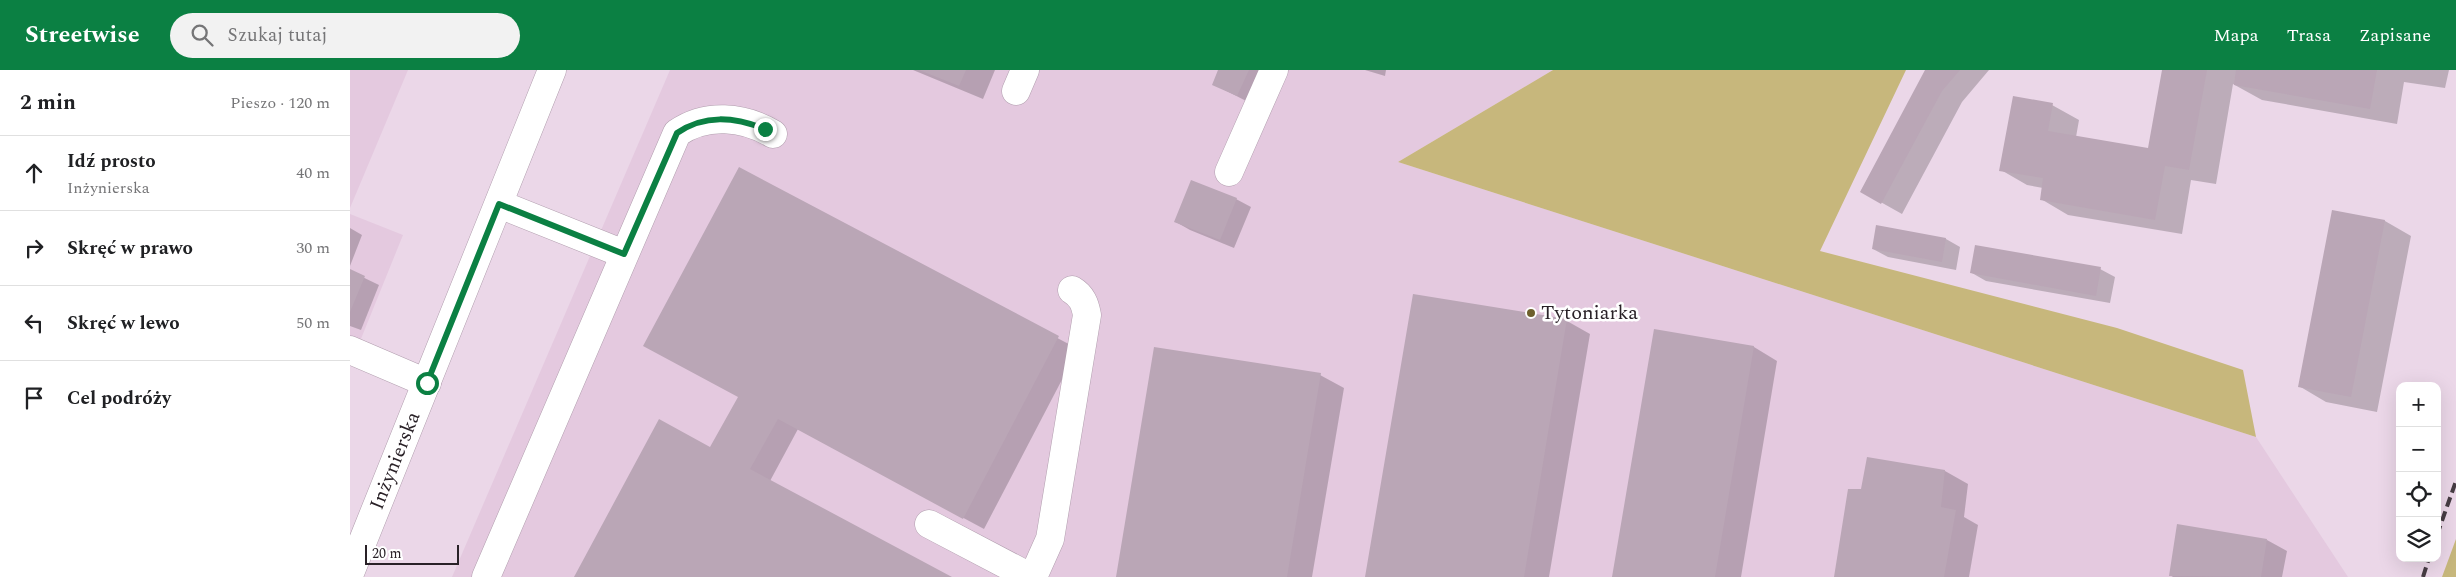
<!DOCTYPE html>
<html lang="pl">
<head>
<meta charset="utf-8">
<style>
	:root { --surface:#fff; --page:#f2f2f2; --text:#202124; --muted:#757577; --line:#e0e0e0; --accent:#0b8043 }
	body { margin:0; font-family:Spectral,serif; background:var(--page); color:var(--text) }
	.controls { position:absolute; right:15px; bottom:15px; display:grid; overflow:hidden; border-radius:10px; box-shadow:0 5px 20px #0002 }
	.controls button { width:45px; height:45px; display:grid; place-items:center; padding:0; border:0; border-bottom:1px solid var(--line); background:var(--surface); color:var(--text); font:25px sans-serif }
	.scale { position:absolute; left:15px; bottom:12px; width:94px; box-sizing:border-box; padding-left:5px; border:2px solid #292127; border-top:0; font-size:14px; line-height:18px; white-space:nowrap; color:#292127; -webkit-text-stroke:4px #fff; paint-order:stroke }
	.stop { position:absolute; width:15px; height:15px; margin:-11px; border:4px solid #0b8043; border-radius:50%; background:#fff }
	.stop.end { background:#0b8043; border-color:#fff; box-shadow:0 1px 5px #0008 }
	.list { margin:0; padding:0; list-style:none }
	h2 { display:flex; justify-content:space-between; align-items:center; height:65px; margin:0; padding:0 20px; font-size:21px }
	h2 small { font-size:16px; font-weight:400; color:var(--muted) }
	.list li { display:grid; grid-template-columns:32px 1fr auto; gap:15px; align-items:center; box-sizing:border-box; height:75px; padding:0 20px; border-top:1px solid var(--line) }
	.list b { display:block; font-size:19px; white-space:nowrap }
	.list p { margin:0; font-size:16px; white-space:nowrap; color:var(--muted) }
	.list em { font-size:16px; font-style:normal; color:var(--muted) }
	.icon { flex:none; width:28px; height:28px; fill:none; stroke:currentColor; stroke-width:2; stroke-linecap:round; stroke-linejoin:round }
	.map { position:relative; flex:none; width:2106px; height:507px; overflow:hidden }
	header { display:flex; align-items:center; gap:30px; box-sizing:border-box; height:70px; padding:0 25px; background:var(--accent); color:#fff }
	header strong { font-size:24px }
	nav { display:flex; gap:28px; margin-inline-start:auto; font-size:18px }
	.search { width:350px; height:45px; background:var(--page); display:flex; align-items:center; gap:12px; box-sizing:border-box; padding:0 18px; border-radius:28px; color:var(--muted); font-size:19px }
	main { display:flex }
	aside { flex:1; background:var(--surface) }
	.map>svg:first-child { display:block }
	.built { fill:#e4c9df }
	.green { fill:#c7b77c }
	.shadow { fill:#0003 }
	.building { fill:#baa6b6 }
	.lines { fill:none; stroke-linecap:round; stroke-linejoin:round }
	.minor-casing { stroke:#b19eae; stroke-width:29 }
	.minor { stroke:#fff; stroke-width:28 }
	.rail { stroke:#463c43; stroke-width:4; stroke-dasharray:10 5; stroke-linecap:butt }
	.route { stroke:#0b8043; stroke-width:6 }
	.poi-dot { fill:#6e602d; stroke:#fff; stroke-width:2 }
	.labels { text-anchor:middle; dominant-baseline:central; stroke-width:5; stroke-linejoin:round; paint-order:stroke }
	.poi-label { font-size:20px; fill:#292127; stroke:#fff; text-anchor:start }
	.street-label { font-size:20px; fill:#292127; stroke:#fff }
</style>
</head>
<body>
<header>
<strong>Streetwise</strong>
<div class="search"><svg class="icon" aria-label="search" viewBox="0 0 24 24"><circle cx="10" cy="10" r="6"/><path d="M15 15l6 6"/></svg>Szukaj tutaj</div>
<nav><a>Mapa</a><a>Trasa</a><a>Zapisane</a></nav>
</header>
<main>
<aside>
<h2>2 min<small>Pieszo · 120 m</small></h2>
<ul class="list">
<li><svg class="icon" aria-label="ahead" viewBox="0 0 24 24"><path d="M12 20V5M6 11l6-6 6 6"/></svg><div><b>Idź prosto</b><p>Inżynierska</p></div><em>40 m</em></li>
<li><svg class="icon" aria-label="right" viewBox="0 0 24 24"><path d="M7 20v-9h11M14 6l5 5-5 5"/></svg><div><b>Skręć w prawo</b></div><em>30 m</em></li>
<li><svg class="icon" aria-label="left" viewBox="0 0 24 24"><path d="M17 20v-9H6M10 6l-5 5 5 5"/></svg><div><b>Skręć w lewo</b></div><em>50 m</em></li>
<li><svg class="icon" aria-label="arrive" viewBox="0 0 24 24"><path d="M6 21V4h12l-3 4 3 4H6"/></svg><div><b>Cel podróży</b></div></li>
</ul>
</aside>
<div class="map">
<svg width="2106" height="507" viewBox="0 0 2106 507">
	<rect width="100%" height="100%" fill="#ebd7e8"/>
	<!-- built -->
	<path class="built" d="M0,0H58L0,138Z
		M320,0H1203L1048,92L1906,367L1998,507H102Z
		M0,144L53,165L0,296Z"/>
	<!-- green -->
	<path class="green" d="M1203,0H1556L1470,181L1767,258L1893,300L1906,367L1048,92Z
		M2106,469V507H2092Z"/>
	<!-- shadow -->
	<path class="shadow" d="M563,0H645L633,29Z
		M870,0H917L902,34L863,14Z
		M1015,0H1036L1035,6Z
		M1577,0H1639L1612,32L1552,144L1511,121Z
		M1813,0H2099L2095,18L2054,12L2047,54L1912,30L1883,14L1866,114L1841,110L1832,164L1718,145L1691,129L1693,118L1677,115L1651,100L1702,35L1729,50L1726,67L1799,80Z
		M390,99L728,279L634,459L448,359L420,411L599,507H226L361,379L389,327Z
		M886,129L901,137L884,178L840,160L826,152Z
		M1983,141L2035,151L2061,166L2027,342L1976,332L1949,316Z
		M1527,156L1596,169L1610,177L1606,200L1538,187L1523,179Z
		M0,158L12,165L0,196Z
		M1750,199L1765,207L1760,233L1636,211L1622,203Z
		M0,201L29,215L11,260L0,256Z
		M1064,225L1217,251L1240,264L1199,507H1016Z
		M1305,261L1404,277L1427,291L1391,507H1263Z
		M970,305L994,318L962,507H767Z
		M1595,401L1618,414L1614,447L1628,455L1619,507H1486L1512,420Z
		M1917,470L1937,481L1932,507H1823L1820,505Z"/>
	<!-- building -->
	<path class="building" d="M569,0H616L609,16Z
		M868,0H899L887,26L862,15Z
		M1575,0H1610L1592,21L1531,134L1510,122Z
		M1812,0H1857L1839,100L1815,96L1805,150L1690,130L1693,108L1649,101L1663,26L1703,33L1698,61L1798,78Z
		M1886,0H2027L2020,39L1884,15Z
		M389,97L709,266L613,449L428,349L400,399L602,507H224L309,349L360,377L388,327L293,276Z
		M841,110L887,128L870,170L824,152Z
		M1982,140L2035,150L2001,327L1948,317Z
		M1526,155L1596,168L1592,192L1522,179Z
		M1625,175L1751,197L1746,226L1620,203Z
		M0,199L15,206L0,242Z
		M1063,224L1217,249L1174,507H1015Z
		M1304,259L1404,276L1365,507H1262Z
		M804,277L971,303L937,507H766Z
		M1517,387L1595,400L1591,437L1606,440L1594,507H1484L1498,419H1511Z
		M1827,454L1917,469L1911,507L1819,506Z"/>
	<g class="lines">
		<!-- minor casing -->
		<g class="minor-casing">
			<g id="minor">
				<path d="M666,21L675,0"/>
				<path d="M879,102L924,0"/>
				<path d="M149,134L274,184"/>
				<path d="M0,280L77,313"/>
				<path d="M579,454L680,507"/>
				<path id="s1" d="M0,503L202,0"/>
				<path d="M136,507L327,63C356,43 393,46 423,64"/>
				<path d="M683,507L700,469L737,245C735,234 732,226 722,220"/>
			</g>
		</g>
		<!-- minor -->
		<use href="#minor" class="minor"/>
		<!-- rail -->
		<path class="rail" d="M2087,465L2106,411
			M2073,507L2079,488"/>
	</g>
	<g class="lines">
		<!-- route -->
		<path class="route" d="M77,313L149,134L274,184L327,63C355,44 384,47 415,59"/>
	</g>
	<!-- markers -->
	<circle class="poi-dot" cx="1181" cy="243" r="5"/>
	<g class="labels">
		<!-- poi labels -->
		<g class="poi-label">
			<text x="1191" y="243">Tytoniarka</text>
		</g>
		<!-- street labels -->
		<g class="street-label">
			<text stroke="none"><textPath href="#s1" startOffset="121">Inżynierska</textPath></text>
		</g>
	</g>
</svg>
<div class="controls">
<button>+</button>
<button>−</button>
<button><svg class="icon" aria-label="locate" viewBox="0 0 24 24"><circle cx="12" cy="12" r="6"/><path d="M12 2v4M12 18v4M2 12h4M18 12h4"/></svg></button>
<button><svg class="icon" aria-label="layers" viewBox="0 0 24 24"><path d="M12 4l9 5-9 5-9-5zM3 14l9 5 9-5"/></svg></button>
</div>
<div class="scale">20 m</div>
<div class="stop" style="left:77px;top:313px"></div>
<div class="stop end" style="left:415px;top:59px"></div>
</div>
</main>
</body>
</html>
